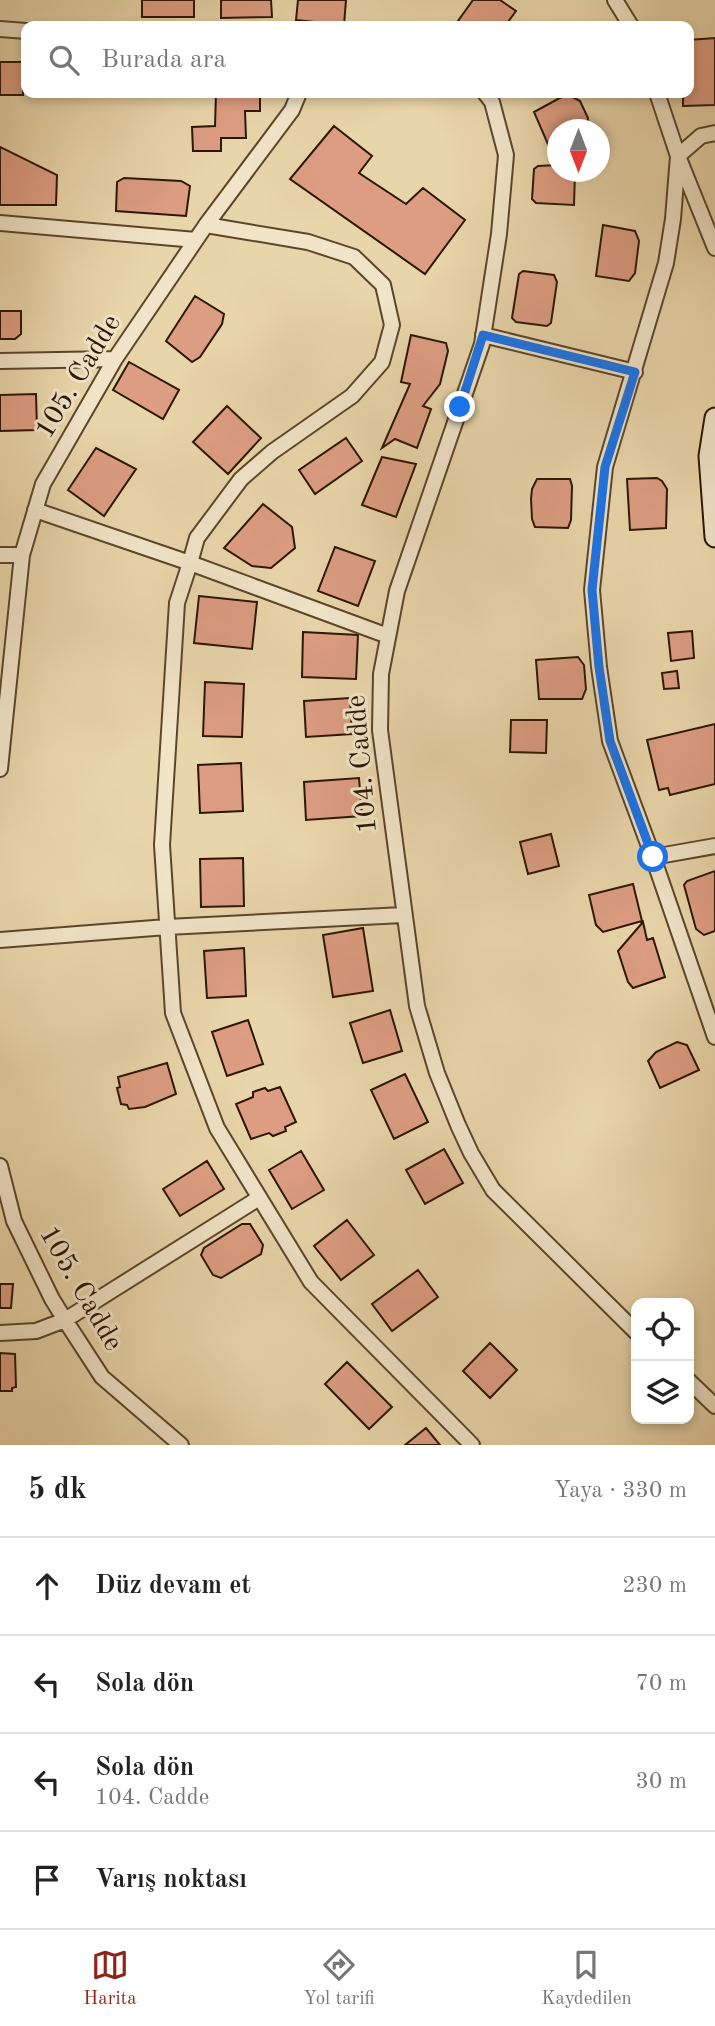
<!DOCTYPE html>
<html lang="tr">
<head>
<meta charset="utf-8">
<style>
	:root { --surface:#fff; --page:#f6f6f6; --text:#222; --muted:#767676; --line:#e0e0e0; --accent:#8f2418 }
	body { margin:0; font-family:"Old Standard TT",serif; background:var(--page); color:var(--text) }
	.controls { position:absolute; right:21px; bottom:21px; display:grid; overflow:hidden; border-radius:14px; box-shadow:0 4px 10px #0003 }
	.controls button { width:63px; height:63px; display:grid; place-items:center; padding:0; border:0; border-bottom:2px solid var(--line); background:var(--surface); color:var(--text); font:35px sans-serif }
	.compass { position:absolute; left:547px; top:119px; width:63px; height:63px; border-radius:50%; background:var(--surface); box-shadow:0 4px 10px #0003; rotate:180deg }
	.stop { position:absolute; width:21px; height:21px; margin:-16px; border:5px solid #1a73e8; border-radius:50%; background:#fff }
	.stop.end { background:#1a73e8; border-color:#fff; box-shadow:0 2px 7px #0008 }
	.list { margin:0; padding:0; list-style:none }
	h2 { display:flex; justify-content:space-between; align-items:center; height:91px; margin:0; padding:0 28px; font-size:30px }
	h2 small { font-size:23px; font-weight:400; color:var(--muted) }
	.list li { display:grid; grid-template-columns:46px 1fr auto; gap:21px; align-items:center; box-sizing:border-box; height:98px; padding:0 28px; border-top:2px solid var(--line) }
	.list b { display:block; font-size:26px; white-space:nowrap }
	.list p { margin:0; font-size:23px; white-space:nowrap; color:var(--muted) }
	.list em { font-size:23px; font-style:normal; color:var(--muted) }
	.icon { flex:none; width:38px; height:38px; fill:none; stroke:currentColor; stroke-width:2; stroke-linecap:round; stroke-linejoin:round }
	.map { position:relative; flex:none; width:715px; height:1445px; overflow:hidden }
	.search { position:absolute; background:var(--surface); box-shadow:0 4px 10px #0003; left:21px; right:21px; top:21px; height:77px; display:flex; align-items:center; gap:18px; box-sizing:border-box; padding:0 24px; border-radius:14px; color:var(--muted); font-size:26px }
	.sheet { height:483px; background:var(--surface) }
	nav { display:flex; justify-content:space-around; align-items:center; box-sizing:border-box; height:98px; border-top:2px solid var(--line); background:var(--surface); font-size:19px; color:var(--muted) }
	nav a { display:grid; justify-items:center; gap:4px }
	nav .on { color:var(--accent) }
	.map>svg:first-child { display:block }
	.building { fill:#dd9d82; stroke:#2c1600; stroke-width:2 }
	.lines { fill:none; stroke-linecap:round; stroke-linejoin:round }
	.street-casing { stroke:#5b462a; stroke-width:18 }
	.secondary-casing { stroke:#2c1600; stroke-width:23 }
	.street { stroke:#f1e4c8; stroke-width:14 }
	.secondary { stroke:#f1e4c8; stroke-width:19 }
	.route { stroke:#1a73e8; stroke-width:9 }
	.labels { text-anchor:middle; dominant-baseline:central; stroke-width:6; stroke-linejoin:round; paint-order:stroke }
	.street-label { font-size:28px; fill:#2c1600; stroke:#f1e4c8 }
</style>
</head>
<body>
<div class="map">
<svg width="715" height="1445" viewBox="0 0 715 1445">
	<rect width="100%" height="100%" fill="#e9d5aa"/>
	<filter id="stains"><feTurbulence type="fractalNoise" baseFrequency=".00286" numOctaves="4"/><feColorMatrix values="0 0 0 0 .2 0 0 0 0 .09 0 0 0 0 .02 0 0 0 .5 -.17"/></filter>
	<radialGradient id="worn" r=".72"><stop offset=".6" stop-color="#630" stop-opacity="0"/><stop offset="1" stop-color="#630" stop-opacity=".3"/></radialGradient>
	<!-- building -->
	<path class="building" d="M142,0H194V17H142Z
		M221,0H271L272,17L221,18Z
		M298,0H346L344,25L296,20Z
		M473,0H500L516,11L505,26H466L458,21Z
		M715,38V105L683,106V93H689V40Z
		M0,62H23V95H0Z
		M216,93H260V111H245L246,138H221V151H193L192,127L215,126Z
		M567,94L580,101L588,118L587,130H557V172H575L574,205L536,203L532,199L534,169L538,166L557,165L534,112Z
		M334,126L372,156L359,173L406,204L423,188L465,220L425,274L290,179Z
		M0,147L57,175L56,205H0Z
		M124,178L181,181L190,186L186,216L116,211L117,182Z
		M603,225L635,231L639,241L635,273L629,281L596,276Z
		M523,271L554,275L557,282L551,323L547,326L516,322L512,318L519,274Z
		M195,296L224,314L222,324L200,357L192,362L166,341Z
		M0,311H21V334L15,339H0Z
		M411,335L446,343L448,351L440,384L423,406L431,409L417,448L395,439L382,448L410,384L401,382Z
		M129,362L179,390L163,419L113,390Z
		M36,394L37,430L0,431V395Z
		M227,406L261,438L228,474L193,442Z
		M346,438L362,461L315,494L299,470Z
		M96,448L136,469L104,516L68,490Z
		M382,457L416,464L396,517L362,505Z
		M657,478L662,481L667,489L666,528L630,530L627,479Z
		M537,479H570L572,486L571,520L568,528L535,527L532,519L531,499L532,489Z
		M263,504L292,527L295,548L271,568L252,566L224,548Z
		M335,547L375,561L358,606L318,591Z
		M199,596L257,602L252,649L194,643Z
		M692,631L694,658L671,661L668,633Z
		M303,632L358,635L356,679L302,677Z
		M578,657L584,665L586,689L582,699H539L536,660Z
		M677,671L679,688L664,689L662,673Z
		M205,682L244,684L242,737L203,736Z
		M350,698L352,734L306,737L304,701Z
		M511,720H547L546,753L510,752Z
		M715,724V784L670,795L668,788L659,790L647,740Z
		M241,763L243,811L200,813L198,765Z
		M359,778L362,816L306,820L304,782Z
		M551,834L559,866L528,874L520,842Z
		M243,858L244,906L201,907L200,859Z
		M715,871V931L704,935L696,929L684,885L687,881Z
		M633,884L642,921L603,932L596,925L589,895Z
		M643,922L647,940L653,938L665,977L633,988L628,982L618,951Z
		M363,928L373,991L333,997L323,935Z
		M244,948L246,996L207,998L204,951Z
		M390,1010L402,1051L363,1063L350,1023Z
		M248,1020L263,1064L227,1076L212,1032Z
		M677,1042L687,1045L699,1070L660,1088L648,1061L656,1052Z
		M167,1063L176,1094L145,1107L129,1109L127,1105L121,1104L117,1088L120,1087L118,1077Z
		M405,1074L428,1122L394,1139L371,1090Z
		M280,1087L296,1122L285,1127L286,1131L273,1136L269,1133L251,1139L236,1104L253,1097V1092L265,1088L268,1091Z
		M444,1149L463,1183L425,1204L406,1170Z
		M301,1151L324,1190L292,1209L269,1170Z
		M207,1161L224,1189L180,1216L163,1189Z
		M347,1220L374,1255L341,1280L314,1246Z
		M242,1224H250L263,1245L261,1254L221,1278L213,1275L201,1255L204,1248Z
		M418,1270L438,1297L392,1331L372,1304Z
		M0,1284H13L11,1308H0Z
		M490,1343L517,1370L490,1398L463,1371Z
		M0,1353L15,1354L16,1387L12,1388V1391H0Z
		M347,1362L392,1407L369,1429L325,1384Z
		M426,1428L440,1445H405Z"/>
	<g class="lines">
		<!-- street casing -->
		<g class="street-casing">
			<path id="street" d="M615,0L631,26
				M0,29L26,31
				M485,93L492,102L506,155L499,234L482,344L397,591L381,674L380,730L417,1006L437,1073L458,1125L471,1153L493,1190L636,1332
				M657,93L678,156L715,248
				M0,223L196,240
				M206,225L308,242L354,257L383,285L392,325L382,362L352,396L272,452L241,479L197,538L190,563L177,603L162,845L173,1013L217,1128L311,1282L472,1445
				M483,335L635,372
				M0,361L115,359
				M35,510L190,563L388,636
				M0,555H22
				M0,769L22,555L43,484L115,359L206,225L292,110L299,93
				M715,846L653,857L715,1037
				M653,857L610,741L599,667L592,590L605,467L666,263L673,219L678,156L701,136L715,133
				M0,940L167,927L403,915
				M0,1166L14,1221L52,1299L65,1320L102,1377L181,1445
				M0,1333L36,1331L65,1320L259,1198
				M689,1381L715,1406"/>
		</g>
		<!-- secondary casing -->
		<g class="secondary-casing">
			<path id="secondary" d="M715,418L709,456L715,537"/>
		</g>
		<!-- street -->
		<use href="#street" class="street"/>
		<!-- secondary -->
		<use href="#secondary" class="secondary"/>
	</g>
	<g class="lines">
		<!-- route -->
		<path class="route" d="M460,407L483,335L635,372L605,467L592,590L599,667L610,741L653,857"/>
	</g>
	<g class="labels">
		<!-- street labels -->
		<g class="street-label">
			<text transform="translate(79 377) rotate(-59)">105. Cadde</text>
			<text transform="translate(363 764) rotate(-95)">104. Cadde</text>
			<text transform="translate(80 1289) rotate(60)">105. Cadde</text>
		</g>
	</g>
	<rect width="100%" height="100%" filter="url(#stains)"/>
	<rect width="100%" height="100%" fill="url(#worn)"/>
</svg>
<div class="controls">
<button><svg class="icon" aria-label="locate" viewBox="0 0 24 24"><circle cx="12" cy="12" r="6"/><path d="M12 2v4M12 18v4M2 12h4M18 12h4"/></svg></button>
<button><svg class="icon" aria-label="layers" viewBox="0 0 24 24"><path d="M12 4l9 5-9 5-9-5zM3 14l9 5 9-5"/></svg></button>
</div>
<svg class="compass" viewBox="-18 -18 36 36"><path d="M0-13l5 13h-10z" fill="#e53935"/><path d="M0 13l5-13h-10z" fill="#767676"/></svg>
<div class="stop" style="left:653px;top:857px"></div>
<div class="stop end" style="left:460px;top:407px"></div>
<div class="search"><svg class="icon" aria-label="search" viewBox="0 0 24 24"><circle cx="10" cy="10" r="6"/><path d="M15 15l6 6"/></svg>Burada ara</div>
</div>
<section class="sheet">
<h2>5 dk<small>Yaya · 330 m</small></h2>
<ul class="list">
<li><svg class="icon" aria-label="ahead" viewBox="0 0 24 24"><path d="M12 20V5M6 11l6-6 6 6"/></svg><div><b>Düz devam et</b></div><em>230 m</em></li>
<li><svg class="icon" aria-label="left" viewBox="0 0 24 24"><path d="M17 20v-9H6M10 6l-5 5 5 5"/></svg><div><b>Sola dön</b></div><em>70 m</em></li>
<li><svg class="icon" aria-label="left" viewBox="0 0 24 24"><path d="M17 20v-9H6M10 6l-5 5 5 5"/></svg><div><b>Sola dön</b><p>104. Cadde</p></div><em>30 m</em></li>
<li><svg class="icon" aria-label="arrive" viewBox="0 0 24 24"><path d="M6 21V4h12l-3 4 3 4H6"/></svg><div><b>Varış noktası</b></div></li>
</ul>
</section>
<nav>
<a class="on"><svg class="icon" aria-label="map" viewBox="0 0 24 24"><path d="M3 6l6-2 6 2 6-2v14l-6 2-6-2-6 2zM9 4v14M15 6v14"/></svg>Harita</a>
<a><svg class="icon" aria-label="directions" viewBox="0 0 24 24"><path d="M12 3l9 9-9 9-9-9zM9 14v-3h6M13 9l2 2-2 2"/></svg>Yol tarifi</a>
<a><svg class="icon" aria-label="saved" viewBox="0 0 24 24"><path d="M7 4h10v16l-5-4-5 4z"/></svg>Kaydedilen</a>
</nav>
</body>
</html>
